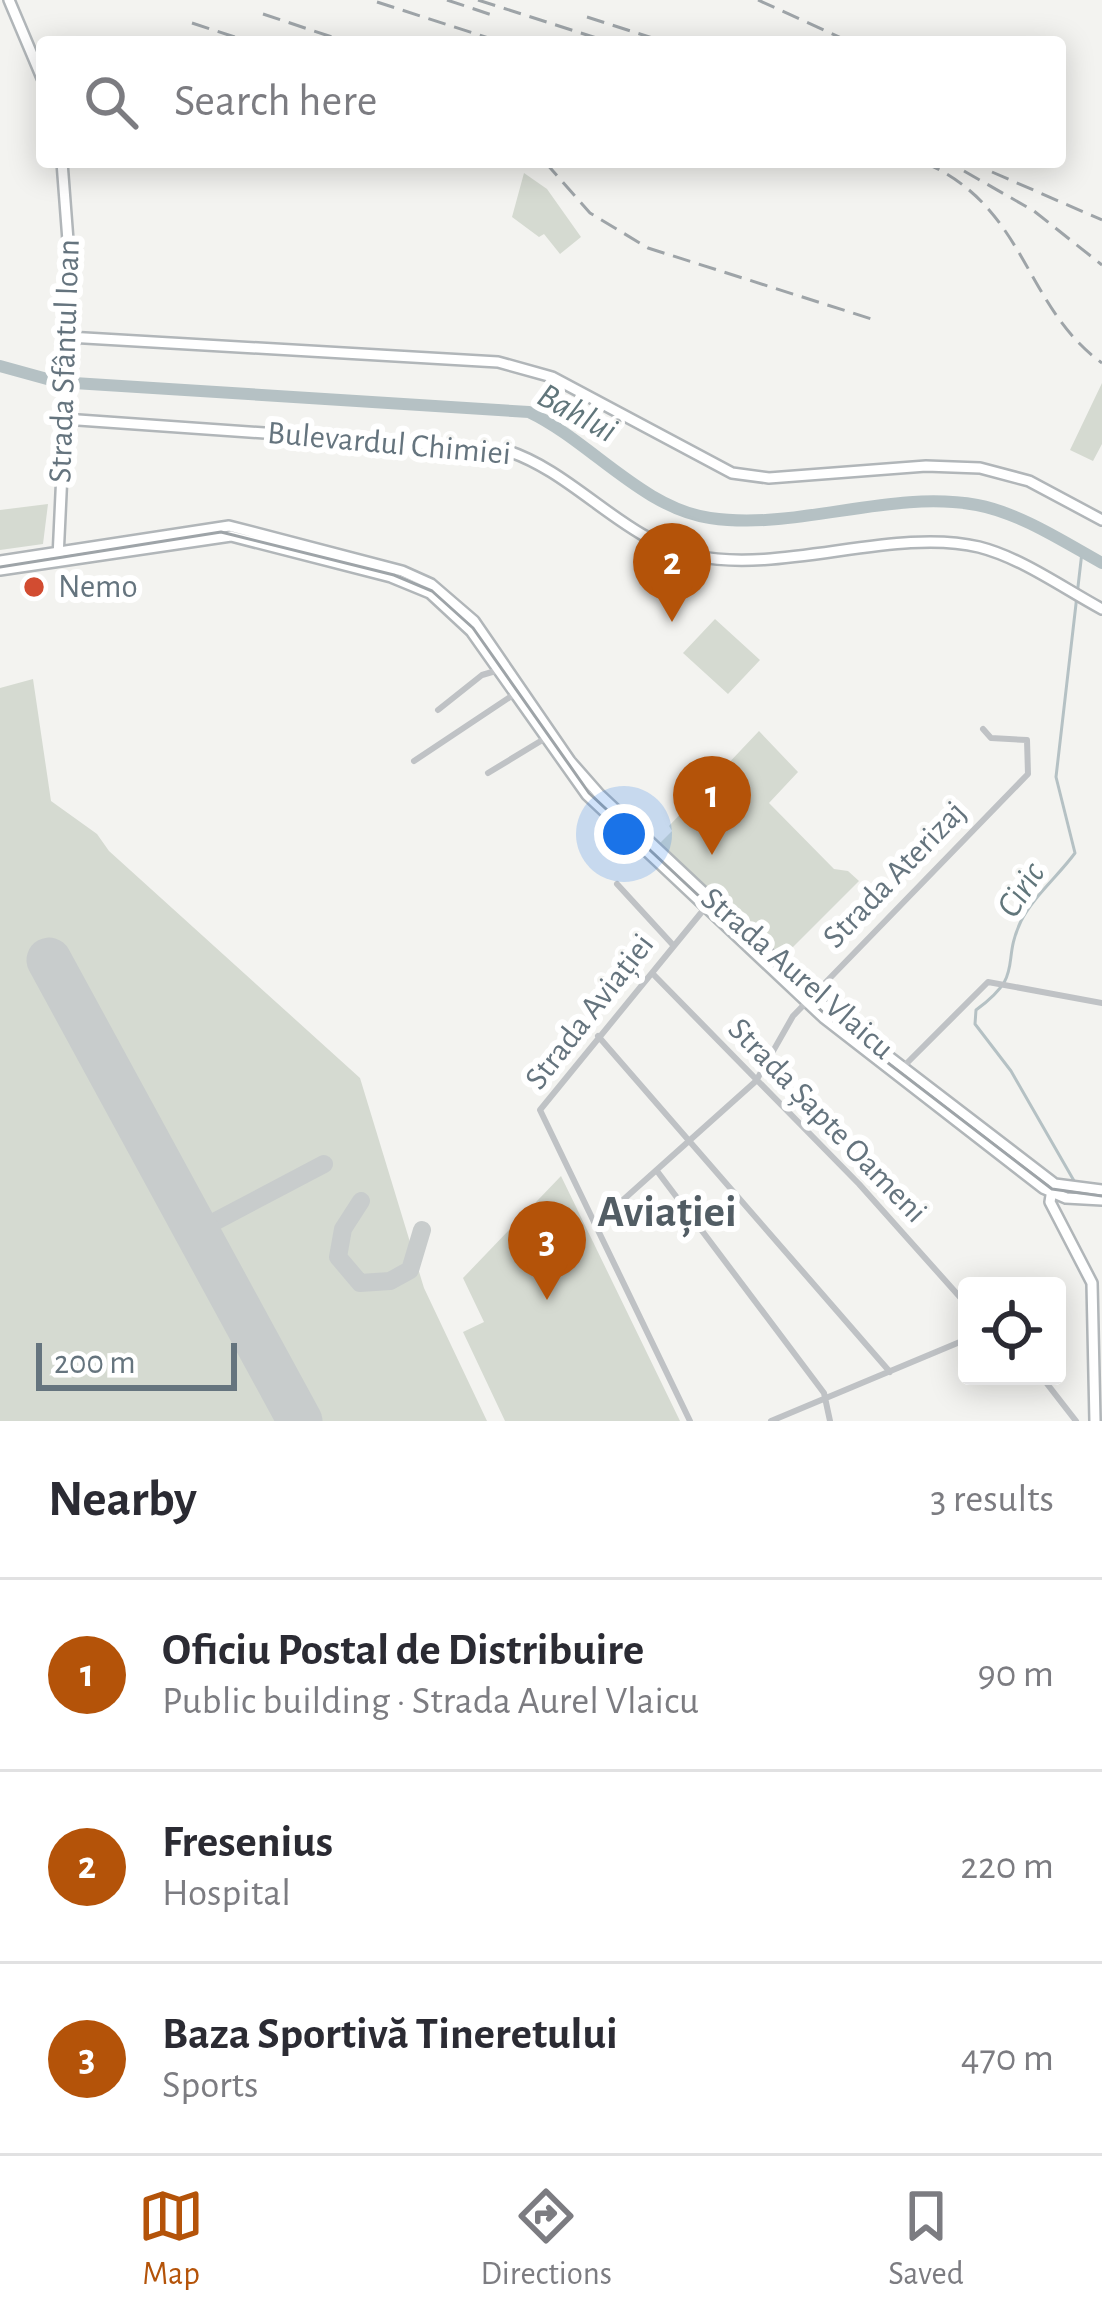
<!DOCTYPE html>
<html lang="en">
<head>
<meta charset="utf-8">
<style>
	:root { --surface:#fff; --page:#f7f7f7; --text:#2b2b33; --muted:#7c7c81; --line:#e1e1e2; --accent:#b45309 }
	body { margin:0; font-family:"Alegreya Sans",sans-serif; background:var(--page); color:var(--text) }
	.controls { position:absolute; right:36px; bottom:36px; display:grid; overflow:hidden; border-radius:12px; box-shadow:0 6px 30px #0003 }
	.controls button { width:108px; height:108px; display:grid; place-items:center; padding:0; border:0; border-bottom:3px solid var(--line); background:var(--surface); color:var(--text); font:60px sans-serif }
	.scale { position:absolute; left:36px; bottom:30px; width:201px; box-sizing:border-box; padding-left:12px; border:6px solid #65747e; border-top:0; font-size:33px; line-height:42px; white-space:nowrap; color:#65747e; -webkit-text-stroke:9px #fff; paint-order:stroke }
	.you { position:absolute; left:624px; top:834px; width:42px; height:42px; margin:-30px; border:9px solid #fff; border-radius:50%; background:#1a73e8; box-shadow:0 0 0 18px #1a73e833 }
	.badge { display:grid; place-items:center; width:78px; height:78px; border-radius:50%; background:var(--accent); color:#fff; font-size:39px; font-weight:700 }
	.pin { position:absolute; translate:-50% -99px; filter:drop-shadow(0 3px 6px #0008) }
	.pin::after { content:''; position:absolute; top:63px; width:42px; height:36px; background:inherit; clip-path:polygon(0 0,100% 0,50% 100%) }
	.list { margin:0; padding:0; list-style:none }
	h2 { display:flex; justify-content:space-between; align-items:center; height:156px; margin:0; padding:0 48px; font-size:51px }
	h2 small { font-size:39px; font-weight:400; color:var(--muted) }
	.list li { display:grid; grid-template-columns:78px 1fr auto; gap:36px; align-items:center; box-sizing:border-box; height:192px; padding:0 48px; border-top:3px solid var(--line) }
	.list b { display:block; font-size:45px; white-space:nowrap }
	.list p { margin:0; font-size:39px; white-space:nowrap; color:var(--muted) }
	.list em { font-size:39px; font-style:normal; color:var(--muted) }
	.icon { flex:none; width:66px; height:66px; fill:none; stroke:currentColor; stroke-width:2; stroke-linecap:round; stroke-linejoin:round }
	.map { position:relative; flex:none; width:1102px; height:1421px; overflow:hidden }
	.search { position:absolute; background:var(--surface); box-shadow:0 6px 30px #0003; left:36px; right:36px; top:36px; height:132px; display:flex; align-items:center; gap:30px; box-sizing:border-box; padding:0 42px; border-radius:12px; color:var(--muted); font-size:45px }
	.sheet { height:732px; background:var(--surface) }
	nav { display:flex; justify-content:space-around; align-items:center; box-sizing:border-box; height:168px; border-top:3px solid var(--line); background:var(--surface); font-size:33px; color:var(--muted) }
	nav a { display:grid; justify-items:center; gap:6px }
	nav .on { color:var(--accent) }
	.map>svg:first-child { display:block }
	.green { fill:#d5dad1 }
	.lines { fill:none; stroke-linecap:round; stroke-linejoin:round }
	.stream { stroke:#b5c1c4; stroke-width:3 }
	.river { stroke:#b5c1c4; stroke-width:12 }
	.taxiway { stroke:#c8cccc; stroke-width:18 }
	.runway { stroke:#c8cccc; stroke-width:45 }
	.secondary-casing { stroke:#b1b6b9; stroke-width:14 }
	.street { stroke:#bfc2c5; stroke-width:6 }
	.secondary { stroke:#fff; stroke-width:9 }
	.tram { stroke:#9ea4a8; stroke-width:3 }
	.rail { stroke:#9ea4a8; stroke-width:3; stroke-dasharray:18 9; stroke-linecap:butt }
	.poi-dot { fill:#d24c31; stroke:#fff; stroke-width:4.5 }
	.labels { text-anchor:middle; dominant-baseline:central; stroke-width:12; stroke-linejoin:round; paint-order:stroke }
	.street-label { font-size:33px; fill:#65747e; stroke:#fff }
	.poi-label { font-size:33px; fill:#65747e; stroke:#fff; text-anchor:start }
	.water-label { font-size:36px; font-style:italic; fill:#61767b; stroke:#fff }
	.district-label { font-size:45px; font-weight:bold; fill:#525d64; stroke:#fff }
</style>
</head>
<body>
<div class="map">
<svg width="1102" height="1421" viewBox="0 0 1102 1421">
	<rect width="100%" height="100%" fill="#f3f3f0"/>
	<!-- green -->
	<path class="green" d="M524,173L547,189L581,237L560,254L544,234L539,237L512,217Z
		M1102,383V444L1093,461L1070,450Z
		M48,504L43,544L0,550V510Z
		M715,619L760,660L728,694L683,653Z
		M33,679L51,801L97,834L109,851L360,1078L424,1288L487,1421H0V688Z
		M759,731L798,772L769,803L834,869L848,871L859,881L780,960L659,844L672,831L669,826Z
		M561,1176L680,1421H505L463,1332L484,1322L463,1278Z"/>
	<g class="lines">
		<!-- stream -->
		<path class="stream" d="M1077,1186L1011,1071L975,1024L976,1010C1026,973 1000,965 1021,921C1033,897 1059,875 1075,853L1056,777L1082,552"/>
		<!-- river -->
		<path class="river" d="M0,366L58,382L529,412C590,441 642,508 710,518C798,531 890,489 977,505C1020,513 1064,542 1102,563"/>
		<!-- taxiway -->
		<path class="taxiway" d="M361,1201L343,1229L338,1257L360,1283L390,1281L410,1270L422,1230
			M197,1231L324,1164"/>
		<!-- runway -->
		<path class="runway" d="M49,960L300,1421"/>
		<!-- secondary casing -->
		<g class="secondary-casing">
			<path id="secondary" d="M9,0L42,78
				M68,337L498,362L552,377L732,473L769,478L926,466L980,468L1029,481L1102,520
				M64,419L505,450C575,472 623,541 696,556C783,574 895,527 979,547C1022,558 1063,588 1102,609
				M58,558L71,280L62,162
				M0,561L229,526L402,571L431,584L474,621L570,761L599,794L832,1013L1055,1184L1102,1190
				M0,570L231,536L391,577L430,593L471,631L587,795L824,1018L1043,1188L1066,1198L1102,1200
				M1052,1189L1050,1202L1092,1283L1095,1421"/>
		</g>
		<!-- street -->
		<path class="street" d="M438,710L482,675L499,670
			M414,761L516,693
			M488,773L549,736
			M617,884L673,945
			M652,973L859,1184L967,1305
			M598,1036L890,1372
			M903,1067L988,982L1102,1003
			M657,1171L824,1393L830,1421
			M595,1225L756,1081L793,1016L1028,774L1027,740L991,738L983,729
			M1041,1376L1076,1421
			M690,1421L540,1110L705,908
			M771,1421L967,1339"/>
		<!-- secondary -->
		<use href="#secondary" class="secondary"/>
		<!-- tram -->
		<path class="tram" d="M0,567L221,532L394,575L432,591L473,628L589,793L827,1016L1052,1189L1102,1196"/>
		<!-- rail -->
		<path class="rail" d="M447,0L492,15
			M478,0L609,42
			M758,0L850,42
			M377,2L501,42
			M263,14L347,42
			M587,17L665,42
			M192,23L250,42
			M545,162L590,213L648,248L878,321
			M923,162C1027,206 1023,306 1102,363
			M964,171L1034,211L1102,265
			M992,172L1102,220"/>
	</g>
	<!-- markers -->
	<circle class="poi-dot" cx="34" cy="587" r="12"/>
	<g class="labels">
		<!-- street labels -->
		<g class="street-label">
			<text transform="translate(65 361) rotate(-88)">Strada Sfântul Ioan</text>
			<text transform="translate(389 444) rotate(5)">Bulevardul Chimiei</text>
			<text transform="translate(895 875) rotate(-46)">Strada Aterizaj</text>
			<text transform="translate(797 974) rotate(41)">Strada Aurel Vlaicu</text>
			<text transform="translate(590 1012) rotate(-52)">Strada Aviației</text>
			<text transform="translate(827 1121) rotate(46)">Strada Șapte Oameni</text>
		</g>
		<!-- poi labels -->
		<g class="poi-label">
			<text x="58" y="587">Nemo</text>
		</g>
		<!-- water labels -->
		<g class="water-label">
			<text transform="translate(577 413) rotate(29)">Bahlui</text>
			<text transform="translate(1021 890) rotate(-57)">Ciric</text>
		</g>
		<!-- district labels -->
		<g class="district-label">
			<text x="667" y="1212">Aviației</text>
		</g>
	</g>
</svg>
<div class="controls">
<button><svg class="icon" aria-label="locate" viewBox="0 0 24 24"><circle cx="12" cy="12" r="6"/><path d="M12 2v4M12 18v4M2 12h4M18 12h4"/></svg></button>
</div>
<div class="scale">200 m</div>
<div class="you"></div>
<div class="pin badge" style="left:712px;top:855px">1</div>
<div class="pin badge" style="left:672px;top:622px">2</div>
<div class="pin badge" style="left:547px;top:1300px">3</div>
<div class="search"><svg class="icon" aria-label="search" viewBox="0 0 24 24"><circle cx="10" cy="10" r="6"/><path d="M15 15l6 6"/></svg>Search here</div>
</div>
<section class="sheet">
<h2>Nearby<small>3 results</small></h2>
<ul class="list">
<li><span class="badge">1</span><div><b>Oficiu Postal de Distribuire</b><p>Public building · Strada Aurel Vlaicu</p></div><em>90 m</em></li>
<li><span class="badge">2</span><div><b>Fresenius</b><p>Hospital</p></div><em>220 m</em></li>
<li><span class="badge">3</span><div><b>Baza Sportivă Tineretului</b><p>Sports</p></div><em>470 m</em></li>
</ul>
</section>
<nav>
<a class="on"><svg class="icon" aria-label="map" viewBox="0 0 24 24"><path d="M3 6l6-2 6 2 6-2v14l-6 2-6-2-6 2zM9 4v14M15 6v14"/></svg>Map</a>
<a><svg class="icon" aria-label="directions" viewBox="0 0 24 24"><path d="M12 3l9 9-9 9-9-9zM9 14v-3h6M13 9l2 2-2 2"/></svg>Directions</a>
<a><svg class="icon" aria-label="saved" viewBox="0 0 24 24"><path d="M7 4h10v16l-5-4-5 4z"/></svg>Saved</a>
</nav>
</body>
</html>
